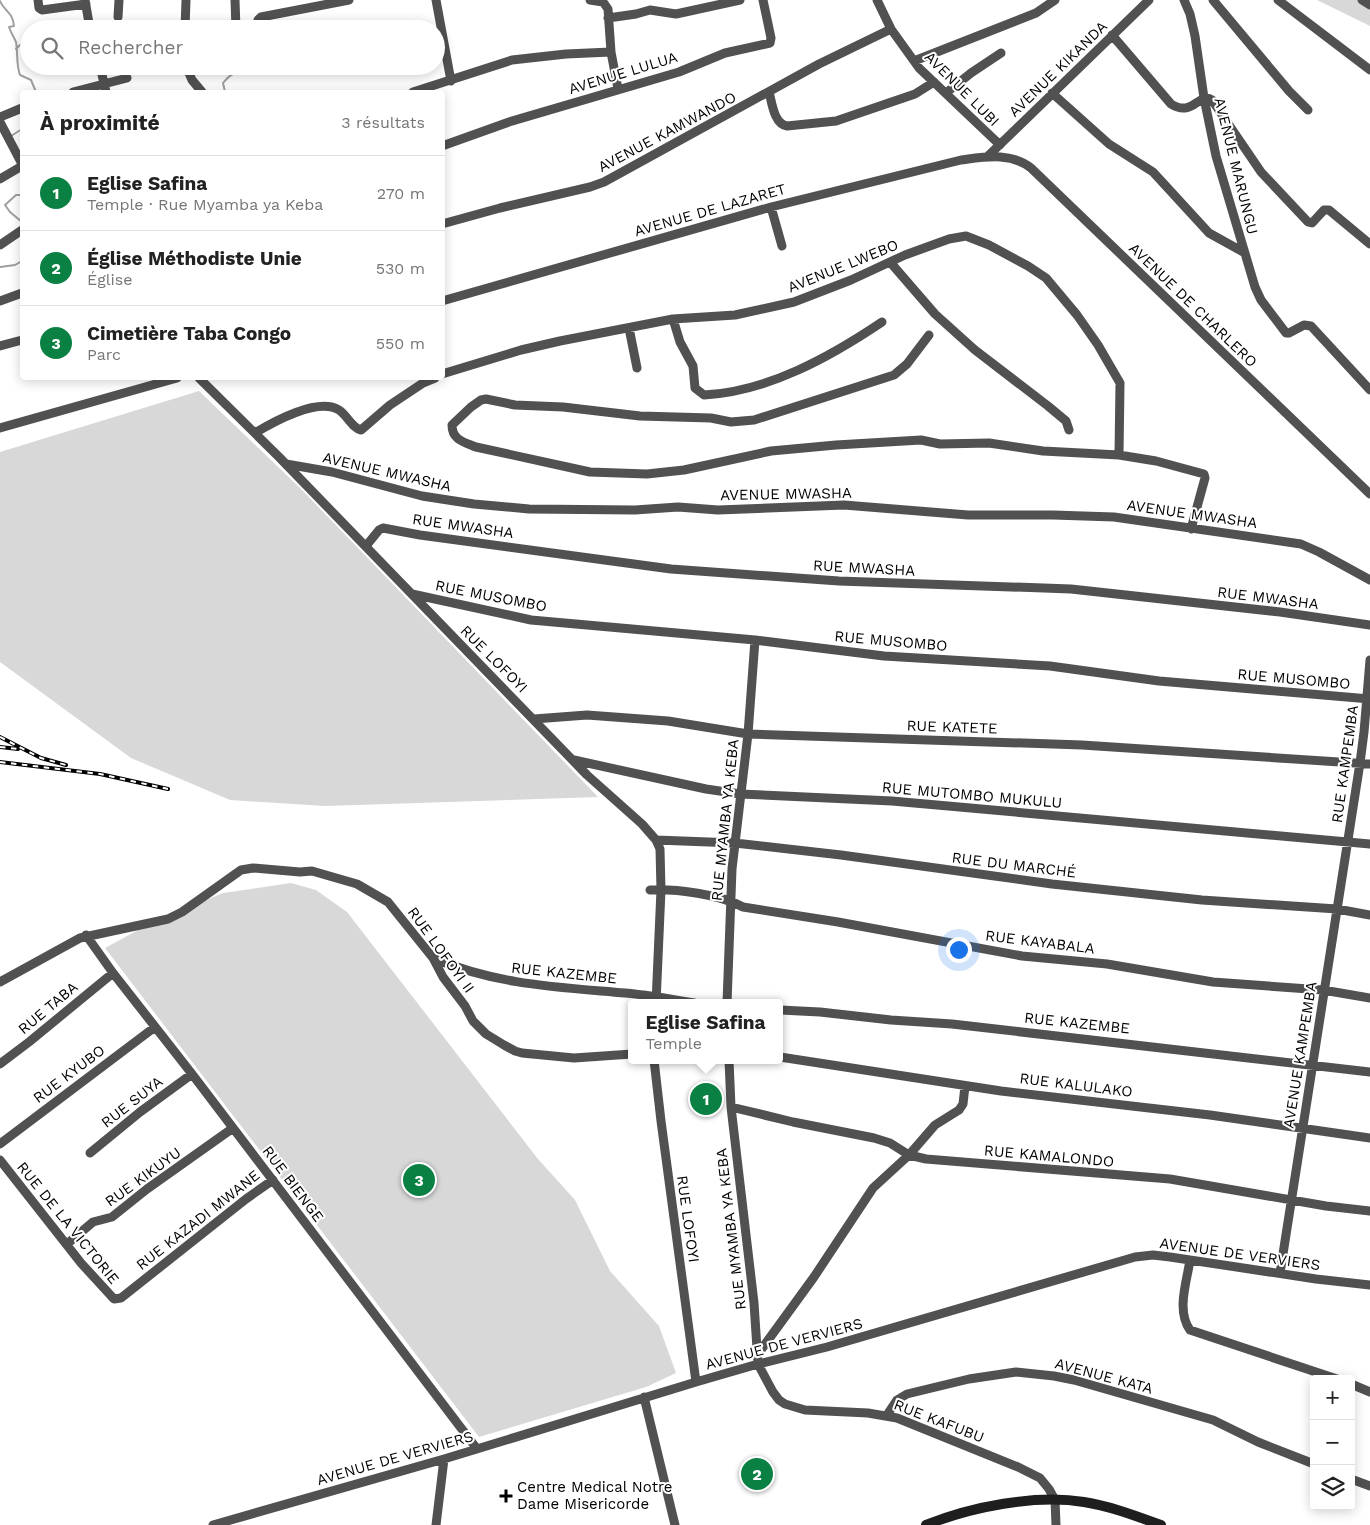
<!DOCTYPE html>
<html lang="fr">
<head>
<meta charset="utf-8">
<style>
	:root { --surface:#fff; --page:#f6f6f6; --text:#222; --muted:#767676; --line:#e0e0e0; --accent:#0b8043 }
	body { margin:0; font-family:"Work Sans",sans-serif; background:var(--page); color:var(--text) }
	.controls { position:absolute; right:15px; bottom:15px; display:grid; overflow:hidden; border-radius:5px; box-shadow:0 2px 12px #0003 }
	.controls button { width:45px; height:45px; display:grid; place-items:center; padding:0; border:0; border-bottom:1px solid var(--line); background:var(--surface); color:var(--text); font:25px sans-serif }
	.you { position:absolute; left:958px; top:949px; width:18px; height:18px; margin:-12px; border:4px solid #fff; border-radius:50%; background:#1a73e8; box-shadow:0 0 0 8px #1a73e833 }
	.badge { display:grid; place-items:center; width:32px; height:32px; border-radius:50%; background:var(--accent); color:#fff; font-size:16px; font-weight:700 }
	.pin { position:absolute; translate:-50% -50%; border:2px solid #fff; box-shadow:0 1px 5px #0006 }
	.popup { position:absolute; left:628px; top:999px; width:155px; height:65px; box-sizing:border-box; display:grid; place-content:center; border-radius:5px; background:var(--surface); filter:drop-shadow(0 1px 4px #0005); font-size:16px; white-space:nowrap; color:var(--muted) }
	.popup b { font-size:19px; color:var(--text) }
	.popup::after { content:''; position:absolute; left:50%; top:100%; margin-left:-10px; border:10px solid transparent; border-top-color:var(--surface) }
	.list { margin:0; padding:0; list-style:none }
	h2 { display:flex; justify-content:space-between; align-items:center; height:65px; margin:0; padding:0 20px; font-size:21px }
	h2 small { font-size:16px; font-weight:400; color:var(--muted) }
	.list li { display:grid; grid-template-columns:32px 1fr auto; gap:15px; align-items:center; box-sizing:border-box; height:75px; padding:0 20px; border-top:1px solid var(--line) }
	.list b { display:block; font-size:19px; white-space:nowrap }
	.list p { margin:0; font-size:16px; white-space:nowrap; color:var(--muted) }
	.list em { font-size:16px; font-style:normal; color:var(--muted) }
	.icon { flex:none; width:28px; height:28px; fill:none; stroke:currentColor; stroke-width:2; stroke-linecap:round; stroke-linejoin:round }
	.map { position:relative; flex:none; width:1370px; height:1525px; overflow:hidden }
	.search { position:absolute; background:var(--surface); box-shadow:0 2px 12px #0003; left:20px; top:20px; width:425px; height:55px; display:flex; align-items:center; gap:12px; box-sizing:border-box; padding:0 18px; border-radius:28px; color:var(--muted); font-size:19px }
	.panel { position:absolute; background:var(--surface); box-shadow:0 2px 12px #0003; left:20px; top:90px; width:425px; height:290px; border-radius:5px }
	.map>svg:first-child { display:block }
	.green { fill:#d8d8d8 }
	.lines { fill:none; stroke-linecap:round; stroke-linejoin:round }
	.stream { stroke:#9f9f9f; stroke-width:2 }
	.minor { stroke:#515151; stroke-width:9 }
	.secondary { stroke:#1e1e1e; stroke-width:10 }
	.rail-casing { stroke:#000; stroke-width:4 }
	.rail { stroke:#fff; stroke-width:2; stroke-dasharray:5.5; stroke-linecap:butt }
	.poi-dot { fill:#000; stroke:#fff; stroke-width:2 }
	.labels { text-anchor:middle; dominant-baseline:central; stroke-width:4; stroke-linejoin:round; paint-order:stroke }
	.street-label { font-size:15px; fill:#000; stroke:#fff }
	.poi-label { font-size:15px; fill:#000; stroke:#fff; text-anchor:start }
</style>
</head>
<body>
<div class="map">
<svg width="1370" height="1525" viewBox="0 0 1370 1525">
	<rect width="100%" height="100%" fill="#fff"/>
	<!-- green -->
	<path class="green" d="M1317,0H1370V26Z
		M199,391L302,490L598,797L325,806L230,800L131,758L0,662V452Z
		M291,883L316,890L347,912L538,1159L575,1200L610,1271L659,1326L676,1373L646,1387L479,1437L105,948L151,923L223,893Z"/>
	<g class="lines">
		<!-- stream -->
		<path class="stream" d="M0,1C4,11 13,12 14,26L9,27C11,33 14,37 16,42C18,53 16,64 20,75L31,80L36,92
			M94,28H115L136,22L178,25
			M16,49L20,45L29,43
			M281,66L296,68
			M225,92L223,83C238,64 252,72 273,66
			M11,136L22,129
			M22,195H16L5,205L10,212L22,222
			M0,267L15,265L22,261"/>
		<!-- minor -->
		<path class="minor" d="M38,0L39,8L42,10L86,4
			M85,0L90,29
			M235,0L236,29
			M436,0L451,81
			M590,0L603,2L608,9L611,52L618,89
			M877,0L891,29L919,68L1000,145
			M1184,0L1190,14L1195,36L1204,98L1216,156L1255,287L1261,300L1286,333H1289L1304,325L1311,326L1370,390
			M1213,0L1289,91L1308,110
			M1278,0L1370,70
			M1362,0L1370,5
			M118,17L119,0
			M608,18L636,14L650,10L676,14L740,0
			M185,29L186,0
			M260,29L258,20L261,17L349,0
			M1112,35L1171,104C1193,118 1199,91 1212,100L1261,172L1308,222L1312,223L1324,210H1329L1370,244
			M914,61L1036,13L1055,0
			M100,66L106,92
			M186,66L192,80L202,92
			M73,92L127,78
			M413,92L512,60L566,54L611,52
			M769,92C772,103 774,124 787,126L836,121L915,94L934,82
			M946,93L971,73L1001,53
			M1052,93L1109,144L1153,172L1209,233L1245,253
			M0,117L22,108
			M0,122L22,164
			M442,146L509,122L679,72L725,53L770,43L771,38L763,0
			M987,157L1149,0
			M0,179L22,166
			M771,207L782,246
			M442,224L500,208L590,187L604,182L819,64L891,29
			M0,245L22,230
			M890,262L935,314L975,350L1048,406L1066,421L1069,430
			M0,301L22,293
			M442,301L771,207L961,160C985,157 1011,152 1031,168L1370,494
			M673,319L680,342L693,366L695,388L704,395C767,392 830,357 882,322
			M629,328L637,368
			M929,335L907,364L894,375L754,420L731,422L711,418L640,416L563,407L515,405L486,399L481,400L471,407L452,425C452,440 464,442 476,447L590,472L647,474L684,470L771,451L836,445L921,440L940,444L989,443L1043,451L1119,455L1156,461L1204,474L1205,478L1191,529
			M0,346L22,340
			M442,374L521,350L560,341L673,319L735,315L794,302L851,280L905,255L949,239L966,236L989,245L1028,266L1046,278L1077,315L1098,345L1120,383L1119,455
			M199,378L279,457L587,775L642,824L656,840L660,849L661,890L656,1003
			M0,428L177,378
			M255,433C273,422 318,397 339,410C347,415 352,428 361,430L390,405L423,383L435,378
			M286,464L332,472L422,496L474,504L529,509L635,510L678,507L718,510L844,505L968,515H1053L1114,517L1301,544L1319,552L1370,580
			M366,546L379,530L383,528L420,535L671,569L839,581L1071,589L1280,612L1370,625
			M412,594L531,620L755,640L884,656L1050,666L1159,681L1370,699
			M534,719L587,715L668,721L748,734L1082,745L1370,764
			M574,760L706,789L740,794L892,801L1370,844
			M656,840L735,843L841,855L1052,884L1202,900L1337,909L1370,915
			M650,890C677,889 719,894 743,907L838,922L1022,956L1107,964L1213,982L1323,990L1370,998
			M86,935L113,973L192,1074L477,1449
			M433,958C497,985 557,987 625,993C648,995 671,999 694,1003
			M0,982L80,938L168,919L182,912L241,870L253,868L300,872L312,871L357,884L388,902L433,958L443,977L465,1006L473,1021L486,1034L504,1045L515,1051L522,1053L574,1058L632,1054
			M727,1003L732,869L748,734L755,640
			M780,1010L820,1012L891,1020L952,1024L1370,1072
			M780,1057L1001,1091L1210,1115L1370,1138
			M654,1060L661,1121L696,1382
			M729,1060L731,1107L754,1303L758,1364L773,1392L779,1400L785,1404L805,1410L868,1413L897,1418L1018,1467L1040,1478L1049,1489L1055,1500L1056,1525
			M0,1064L29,1042L113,973
			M731,1107L793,1122L874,1138L890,1143L909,1155L926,1159L1170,1179L1326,1206L1370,1211
			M0,1144L155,1027
			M90,1153L140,1112L192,1074
			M0,1160L81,1263L114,1299L121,1298L246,1199L273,1180
			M67,1244L93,1222L112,1217L147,1189L233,1128
			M1190,1260C1187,1281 1176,1311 1190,1330L1337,1379
			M1280,1273L1360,763L1364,732L1370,660
			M758,1354L814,1277L873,1188L909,1155L935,1125L959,1110L963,1104L965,1086
			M1351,1384L1370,1392
			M644,1397L675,1525
			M887,1415L897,1400L907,1394L969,1379L1016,1372L1054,1376L1074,1380L1213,1420L1258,1442L1314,1464
			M1351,1479L1370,1486
			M213,1525L444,1459L696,1382L758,1364L827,1347L1135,1257L1153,1255L1170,1257L1316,1279L1370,1285
			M436,1525L444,1459"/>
		<!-- secondary -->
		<path class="secondary" d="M926,1525C971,1507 1035,1494 1084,1502C1110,1506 1136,1516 1161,1525"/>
		<!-- rail casing -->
		<g class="rail-casing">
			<path id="rail" d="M0,737L41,758L66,765
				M0,747L18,749
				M0,762L100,774L168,789"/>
		</g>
		<!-- rail -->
		<use href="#rail" class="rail"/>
	</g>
	<!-- markers -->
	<path class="poi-dot" d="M503.5 1488.5h5v5h5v5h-5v5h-5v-5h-5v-5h5z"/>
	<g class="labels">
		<!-- street labels -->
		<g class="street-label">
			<text transform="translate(1058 69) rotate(-44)">AVENUE KIKANDA</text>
			<text transform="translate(623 73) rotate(-17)">AVENUE LULUA</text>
			<text transform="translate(962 89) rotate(45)">AVENUE LUBI</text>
			<text transform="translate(667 132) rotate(-28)">AVENUE KAMWANDO</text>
			<text transform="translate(1236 166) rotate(76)">AVENUE MARUNGU</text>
			<text transform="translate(710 210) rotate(-16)">AVENUE DE LAZARET</text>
			<text transform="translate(843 266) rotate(-22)">AVENUE LWEBO</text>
			<text transform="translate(1193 305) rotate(44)">AVENUE DE CHARLERO</text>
			<text transform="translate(387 472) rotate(13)">AVENUE MWASHA</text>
			<text transform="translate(786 494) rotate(-1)">AVENUE MWASHA</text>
			<text transform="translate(1192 514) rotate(8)">AVENUE MWASHA</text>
			<text transform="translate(463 526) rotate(8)">RUE MWASHA</text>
			<text transform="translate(864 568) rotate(3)">RUE MWASHA</text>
			<text transform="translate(491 596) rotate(11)">RUE MUSOMBO</text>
			<text transform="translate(1268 598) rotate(7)">RUE MWASHA</text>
			<text transform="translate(891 641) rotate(5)">RUE MUSOMBO</text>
			<text transform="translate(494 659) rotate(45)">RUE LOFOYI</text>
			<text transform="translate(1294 679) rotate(5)">RUE MUSOMBO</text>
			<text transform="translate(952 727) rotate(2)">RUE KATETE</text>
			<text transform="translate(1345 764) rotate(-82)">RUE KAMPEMBA</text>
			<text transform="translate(972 795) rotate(5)">RUE MUTOMBO MUKULU</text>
			<text transform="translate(725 820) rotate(-84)">RUE MYAMBA YA KEBA</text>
			<text transform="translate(1014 865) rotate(7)">RUE DU MARCHÉ</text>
			<text transform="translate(1040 942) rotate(7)">RUE KAYABALA</text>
			<text transform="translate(441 950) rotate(54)">RUE LOFOYI II</text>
			<text transform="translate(564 973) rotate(6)">RUE KAZEMBE</text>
			<text transform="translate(48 1008) rotate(-40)">RUE TABA</text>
			<text transform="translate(1077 1023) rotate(6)">RUE KAZEMBE</text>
			<text transform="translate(1300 1055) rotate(-81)">AVENUE KAMPEMBA</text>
			<text transform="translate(69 1074) rotate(-37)">RUE KYUBO</text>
			<text transform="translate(1076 1085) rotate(7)">RUE KALULAKO</text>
			<text transform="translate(132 1102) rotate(-38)">RUE SUYA</text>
			<text transform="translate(1049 1156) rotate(5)">RUE KAMALONDO</text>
			<text transform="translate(143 1177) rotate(-36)">RUE KIKUYU</text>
			<text transform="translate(293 1184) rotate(53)">RUE BIENGE</text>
			<text transform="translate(688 1219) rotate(82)">RUE LOFOYI</text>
			<text transform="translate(198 1220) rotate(-38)">RUE KAZADI MWANE</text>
			<text transform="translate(68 1223) rotate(51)">RUE DE LA VICTORIE</text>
			<text transform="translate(731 1229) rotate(-97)">RUE MYAMBA YA KEBA</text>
			<text transform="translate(1240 1254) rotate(8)">AVENUE DE VERVIERS</text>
			<text transform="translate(784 1344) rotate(-15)">AVENUE DE VERVIERS</text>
			<text transform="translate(1104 1376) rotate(15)">AVENUE KATA</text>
			<text transform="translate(939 1421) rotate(21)">RUE KAFUBU</text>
			<text transform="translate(395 1458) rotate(-16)">AVENUE DE VERVIERS</text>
		</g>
		<!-- poi labels -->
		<g class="poi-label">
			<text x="517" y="1487">Centre Medical Notre<tspan x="517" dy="17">Dame Misericorde</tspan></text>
		</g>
	</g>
</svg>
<div class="controls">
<button>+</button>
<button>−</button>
<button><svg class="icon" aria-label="layers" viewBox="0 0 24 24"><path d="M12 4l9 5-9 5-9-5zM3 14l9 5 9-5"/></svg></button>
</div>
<div class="you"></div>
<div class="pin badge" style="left:706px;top:1099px">1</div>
<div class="popup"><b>Eglise Safina</b>Temple</div>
<div class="pin badge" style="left:757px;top:1474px">2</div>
<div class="pin badge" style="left:419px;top:1180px">3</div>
<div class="search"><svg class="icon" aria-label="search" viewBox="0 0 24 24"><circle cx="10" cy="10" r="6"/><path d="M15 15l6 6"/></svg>Rechercher</div>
<section class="panel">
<h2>À proximité<small>3 résultats</small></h2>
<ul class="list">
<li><span class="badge">1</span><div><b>Eglise Safina</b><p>Temple · Rue Myamba ya Keba</p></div><em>270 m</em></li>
<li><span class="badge">2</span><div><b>Église Méthodiste Unie</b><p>Église</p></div><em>530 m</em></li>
<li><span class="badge">3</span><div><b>Cimetière Taba Congo</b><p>Parc</p></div><em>550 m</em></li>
</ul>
</section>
</div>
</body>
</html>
